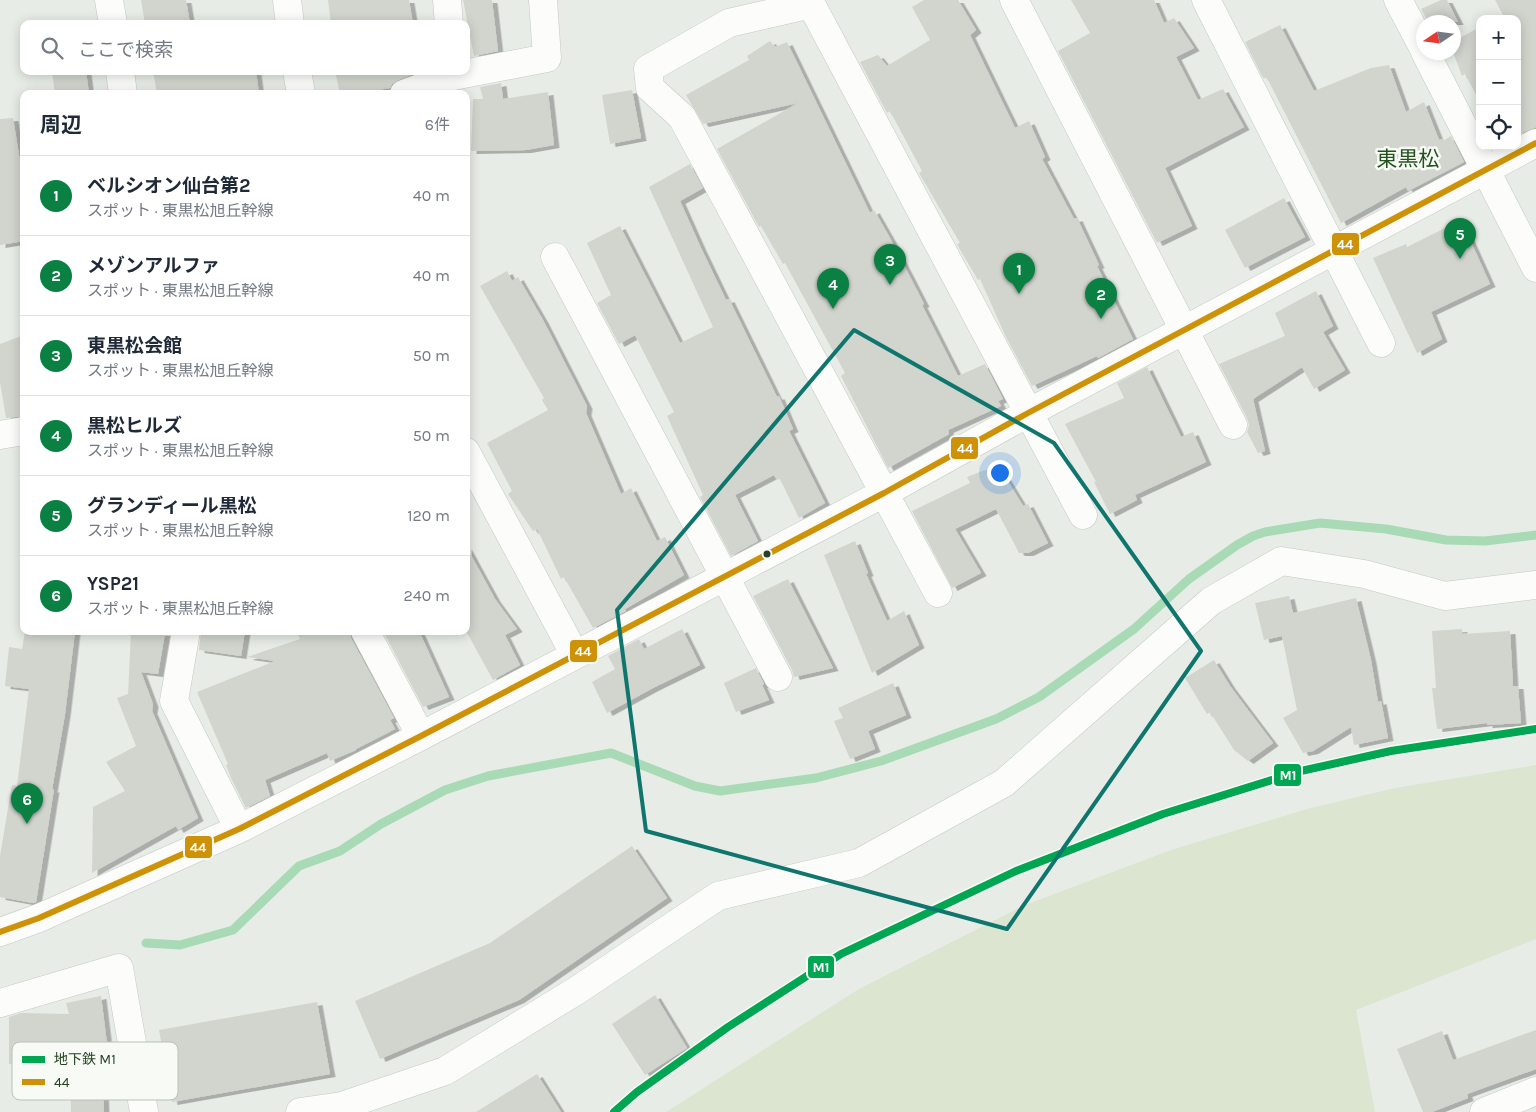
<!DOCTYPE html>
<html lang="ja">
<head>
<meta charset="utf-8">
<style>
	:root { --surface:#fff; --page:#f2f2f3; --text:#1f2937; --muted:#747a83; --line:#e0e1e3; --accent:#0b8043 }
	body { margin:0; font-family:Karla,"Noto Sans JP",sans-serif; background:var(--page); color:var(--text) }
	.controls { position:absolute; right:15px; top:15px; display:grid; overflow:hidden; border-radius:10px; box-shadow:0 2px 12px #0003 }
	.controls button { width:45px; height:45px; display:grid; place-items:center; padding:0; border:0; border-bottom:1px solid var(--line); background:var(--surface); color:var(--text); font:25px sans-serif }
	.compass { position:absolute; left:1416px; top:15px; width:45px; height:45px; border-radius:50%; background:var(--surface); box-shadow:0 2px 12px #0003; rotate:257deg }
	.you { position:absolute; left:999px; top:472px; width:18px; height:18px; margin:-12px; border:4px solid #fff; border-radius:50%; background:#1a73e8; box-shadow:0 0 0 8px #1a73e833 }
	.badge { display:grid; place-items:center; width:32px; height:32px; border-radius:50%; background:var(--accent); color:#fff; font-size:16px; font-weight:700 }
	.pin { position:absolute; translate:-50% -41px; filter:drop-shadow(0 1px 2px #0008) }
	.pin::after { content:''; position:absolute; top:26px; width:18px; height:15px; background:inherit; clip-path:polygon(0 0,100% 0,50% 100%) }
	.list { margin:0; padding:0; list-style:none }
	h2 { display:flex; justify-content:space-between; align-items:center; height:65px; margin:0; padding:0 20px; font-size:21px }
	h2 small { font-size:16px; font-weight:400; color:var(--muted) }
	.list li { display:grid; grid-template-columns:32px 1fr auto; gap:15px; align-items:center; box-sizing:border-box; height:80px; padding:0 20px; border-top:1px solid var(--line) }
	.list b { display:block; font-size:19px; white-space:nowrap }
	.list p { margin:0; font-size:16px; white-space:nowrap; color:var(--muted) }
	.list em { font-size:16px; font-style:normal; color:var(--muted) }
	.icon { flex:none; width:28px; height:28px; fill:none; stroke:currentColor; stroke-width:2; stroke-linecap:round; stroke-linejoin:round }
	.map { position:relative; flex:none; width:1536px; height:1112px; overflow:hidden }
	.search { position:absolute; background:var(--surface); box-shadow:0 2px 12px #0003; left:20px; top:20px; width:450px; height:55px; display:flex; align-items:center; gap:12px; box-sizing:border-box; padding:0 18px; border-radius:10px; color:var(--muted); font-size:19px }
	.panel { position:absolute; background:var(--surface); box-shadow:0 2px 12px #0003; left:20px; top:90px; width:450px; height:545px; border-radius:10px }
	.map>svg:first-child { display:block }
	.green { fill:#dbe5cf }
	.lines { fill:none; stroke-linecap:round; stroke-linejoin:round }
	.stream { stroke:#a8dab6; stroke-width:9 }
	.building { fill:#d1d5ce; filter:url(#shadow) }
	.minor-casing { stroke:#c4c9c3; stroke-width:29 }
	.minor { stroke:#fcfcfb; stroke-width:28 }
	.bus-1-casing { stroke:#f7faf5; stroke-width:10 }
	.bus-1 { stroke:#cd9207; stroke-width:6 }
	.metro-1-casing { stroke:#f7faf5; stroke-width:11 }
	.metro-1 { stroke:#00a651; stroke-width:8 }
	.marked { fill:none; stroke:#0f766e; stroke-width:4; stroke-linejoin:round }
	.bus-dot { fill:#264023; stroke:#f7faf5; stroke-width:2 }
	.labels { text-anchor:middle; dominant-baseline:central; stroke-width:5; stroke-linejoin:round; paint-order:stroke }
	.quarter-label { font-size:21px; fill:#23521e; stroke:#f7faf5 }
	.key { fill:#f7faf5; stroke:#b8c2b6; stroke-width:1 }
	.key-label { font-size:14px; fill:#264023 }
	.line-badge { stroke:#f7faf5; stroke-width:2 }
	.badge-label { font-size:14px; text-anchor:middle; font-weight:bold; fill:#fff }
</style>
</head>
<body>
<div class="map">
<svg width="1536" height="1112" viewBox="0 0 1536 1112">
	<defs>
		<filter id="shadow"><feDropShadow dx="5.5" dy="3" stdDeviation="0" flood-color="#0004"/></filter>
	</defs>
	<rect width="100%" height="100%" fill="#e8ece6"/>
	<!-- green -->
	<path class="green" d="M1536,765V939L1356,1010L1375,1112H666L859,989L1025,905L1171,850L1307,809L1395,788Z"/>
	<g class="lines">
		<!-- stream -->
		<path class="stream" d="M146,943L180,945L233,930L299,866L340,851L381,824L445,790L488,776L611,753L695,786L720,791L816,778L881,761L963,731L996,719L1039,697L1134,629L1189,579L1237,545L1253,536L1265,532L1320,523L1386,529L1446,540L1485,541L1536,535"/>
	</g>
	<!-- building -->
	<path class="building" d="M141,0H186L190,24H145Z
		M328,0H409L413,24H331Z
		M463,0H492L498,51L474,56Z
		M924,0H958L976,30L970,35L1015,128L1029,121L1045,157L1042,159L1074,219L1077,218L1099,265L1097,266L1133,339L1098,358L1097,356L1032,386L1005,335L980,279L978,280L959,248L957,244L960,243L919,173L922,171L890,111L887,113L860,62L878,55L887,66L930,40L912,7Z
		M1071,0H1154L1164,23L1174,18L1194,48L1176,57L1198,100L1223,89L1244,127L1165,168L1192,226L1157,243L1058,51L1090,33Z
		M1441,0H1447L1458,22H1428L1421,9Z
		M1495,0H1536V127L1517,135V19H1495L1503,15Z
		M1280,25L1314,91L1371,68L1389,65L1406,112L1424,102L1439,140L1442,139L1443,141L1451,136L1464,162L1408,191L1406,187L1341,223L1267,78H1263L1245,42Z
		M1480,27V102L1465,74L1462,76L1453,52L1454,41Z
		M770,41L775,47L787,42L870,213L874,210L890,238L924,304L922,305L958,376L985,364L1003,399L998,401L1001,406L948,430L949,434L888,468L841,376L845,373L785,263L783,264L761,226L759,227L717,149L798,103L703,124L686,95L749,60L747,56Z
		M52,71H86L89,94H55Z
		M153,71H256L259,94H157Z
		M335,71H410L411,75L398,80L392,84L390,88L351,94H340Z
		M501,83L503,99L548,92L554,145L526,150L471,151L473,99H483L480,87Z
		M632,90L641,138L610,144L602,95Z
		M13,118L24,186V241L0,245V119Z
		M690,164L703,188L680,201L701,248L726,300L729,299L777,397L779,396L793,429L789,431L825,503L799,518L780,479L777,480L774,475L735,495L758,541L731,556L700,497L703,495L667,416L674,412L635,335L619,344L597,303L611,295L587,243L620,226L680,343L713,327L649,187Z
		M1284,198L1305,237L1245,268L1225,230Z
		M1461,220L1490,284L1431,312L1442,339L1417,353L1373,258L1406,244L1407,247Z
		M507,271L512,281L518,277L543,320L587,406L586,413L621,494L631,488L657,541L665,537L684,575L625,609L626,611L593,628L564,577L561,579L537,529L533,531L508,494L512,491L487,443L548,410L542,400L544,398L480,286Z
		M1316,291L1333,326L1323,332L1345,370L1314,389L1302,367L1253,399L1265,451L1258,453L1247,432L1249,425L1247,418L1219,364L1285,336L1275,313Z
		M24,335V416L6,418L0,382V344Z
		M1147,367L1181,437L1193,432L1206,462L1135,495L1137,500L1110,514L1094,482H1096L1065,424L1124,398L1117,383Z
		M998,465L1023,506L1028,504L1048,543L1028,553H1019L996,509L955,529L981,573L952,588L912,511L970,483L967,477Z
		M855,541L868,573L866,574L887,621L904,611L919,645L872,673L824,555Z
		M466,546L495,599L517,629L505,635L520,665L493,680L466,631Z
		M788,579L833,668L794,677L792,670L753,596Z
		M1289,596L1293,613L1356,598L1371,660L1378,702L1381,701L1388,738L1354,745L1351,727L1313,751L1303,753L1283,718L1297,710L1282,636L1264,640L1255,603Z
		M682,629L700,665L653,688L607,713L592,682L615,669L608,656L639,639L644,649Z
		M1462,629V634L1510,631L1513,686H1518L1521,723L1487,725V723L1437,729L1432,688H1436L1432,631Z
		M25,631H75L65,714L52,790L54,789L36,902L33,903L0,897V856L12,785L17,786L29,689L5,686L9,647L22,649Z
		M131,631L165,633L158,674L141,672L153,704L152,711L198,818L178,830L176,826L92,873L93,807L125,791L106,762L136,746L117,698L128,694Z
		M201,631H245L241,656L199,650Z
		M296,631H350L351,638L394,718L390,720L395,729L356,749V750L330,761L327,753L265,780L270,796L246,808L231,778L226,765L228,764L197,692L275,661L247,657L300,639Z
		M383,631H419L449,697L423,707Z
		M1214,660L1230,686L1273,743L1248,761L1234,750L1210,712L1207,714L1185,678Z
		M756,668L764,684L762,685L769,700L736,712L724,683Z
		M893,683L906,715L868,731L875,749L850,759L834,721L843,718L838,708Z
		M632,846L667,898L519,1000L380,1059L355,1001L490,943Z
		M655,995L687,1048L645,1075L612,1024Z
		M101,996L108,1052L102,1053L104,1112H71L70,1065L9,1064V1017L21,1013L69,1014L66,1003Z
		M317,1002L330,1074L172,1102L159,1030Z
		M1536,1030V1069L1467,1094L1468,1098L1432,1112H1423L1397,1049L1442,1031L1453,1060Z
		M537,1074L561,1112H476Z"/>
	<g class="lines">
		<!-- minor casing -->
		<g class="minor-casing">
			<path id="minor" d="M109,0L113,24
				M287,0L290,24
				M447,0L449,24
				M1014,0L1233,425
				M1206,0L1381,343
				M1398,0L1424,49
				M1425,52L1536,268
				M120,71L123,94
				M297,71L301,94
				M404,94L453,76L547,58L543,0
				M555,257L778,677
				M0,435L24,431
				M466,452L575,655
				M938,593L682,117L650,88L648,69L729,23L811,4L1083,515
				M186,631L174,701L239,829
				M365,631L421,736
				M0,932L39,918L239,829L421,736L884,493L1028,413L1536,143
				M0,1003L119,968L144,1112
				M300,1112L342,1106L445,1071L576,991L718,896L859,863L1004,783L1211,601L1281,561L1364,574L1445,596L1536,585
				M1484,1112L1536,1091"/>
		</g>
		<!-- minor -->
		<use href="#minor" class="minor"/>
		<!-- bus-1 casing -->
		<g class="bus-1-casing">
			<path id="bus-1" d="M0,932L39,918L239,829L421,736L884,493L1028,413L1536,143"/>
		</g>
		<!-- bus-1 -->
		<use href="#bus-1" class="bus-1"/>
		<!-- metro-1 casing -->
		<g class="metro-1-casing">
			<path id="metro-1" d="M614,1112L637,1092L728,1027L841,954L1016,871L1163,814L1301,771L1391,751L1536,729"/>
		</g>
		<!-- metro-1 -->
		<use href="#metro-1" class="metro-1"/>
	</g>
	<!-- marked area -->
	<path class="marked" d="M854,330L1054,443L1201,651L1007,929L646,831L617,610Z"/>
	<!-- markers -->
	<circle class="bus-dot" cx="767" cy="554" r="4.5"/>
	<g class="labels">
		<!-- quarter labels -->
		<g class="quarter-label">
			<text x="1408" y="159">東黒松</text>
		</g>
	</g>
	<!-- legend -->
	<rect x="12" y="1042" width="166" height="58" rx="8" class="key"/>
	<rect x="22" y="1056" width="23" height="7" fill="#00a651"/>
	<rect x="22" y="1079" width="23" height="6" fill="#cd9207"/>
	<g class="key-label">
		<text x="54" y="1064">地下鉄 M1</text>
		<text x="54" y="1087">44</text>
	</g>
	<g class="line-badge">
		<rect x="1331" y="232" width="29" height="24" rx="5" fill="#cd9207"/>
		<rect x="950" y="436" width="29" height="24" rx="5" fill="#cd9207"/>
		<rect x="569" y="639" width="29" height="24" rx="5" fill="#cd9207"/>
		<rect x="1273" y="763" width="29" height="24" rx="5" fill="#00a651"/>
		<rect x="184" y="835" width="29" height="24" rx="5" fill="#cd9207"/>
		<rect x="807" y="955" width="28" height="24" rx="5" fill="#00a651"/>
	</g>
	<g class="badge-label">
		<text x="1345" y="249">44</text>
		<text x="965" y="453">44</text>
		<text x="583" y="656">44</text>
		<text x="1288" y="780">M1</text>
		<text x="198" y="852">44</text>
		<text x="821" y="972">M1</text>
	</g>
</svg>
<div class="controls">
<button>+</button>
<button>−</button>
<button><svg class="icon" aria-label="locate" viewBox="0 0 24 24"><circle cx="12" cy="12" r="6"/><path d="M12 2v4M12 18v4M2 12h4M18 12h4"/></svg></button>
</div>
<svg class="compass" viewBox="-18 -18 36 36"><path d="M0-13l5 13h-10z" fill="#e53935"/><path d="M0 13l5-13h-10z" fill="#747a83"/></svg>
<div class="you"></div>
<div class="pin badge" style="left:1019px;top:294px">1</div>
<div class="pin badge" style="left:1101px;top:319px">2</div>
<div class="pin badge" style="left:890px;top:285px">3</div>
<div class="pin badge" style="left:833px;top:309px">4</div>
<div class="pin badge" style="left:1460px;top:259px">5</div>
<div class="pin badge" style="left:27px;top:824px">6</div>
<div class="search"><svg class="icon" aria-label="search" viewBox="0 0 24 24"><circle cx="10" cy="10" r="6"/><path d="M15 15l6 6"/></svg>ここで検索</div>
<section class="panel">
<h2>周辺<small>6件</small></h2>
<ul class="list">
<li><span class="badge">1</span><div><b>ベルシオン仙台第2</b><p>スポット · 東黒松旭丘幹線</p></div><em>40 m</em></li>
<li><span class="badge">2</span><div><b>メゾンアルファ</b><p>スポット · 東黒松旭丘幹線</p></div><em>40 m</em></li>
<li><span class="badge">3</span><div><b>東黒松会館</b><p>スポット · 東黒松旭丘幹線</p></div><em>50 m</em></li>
<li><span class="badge">4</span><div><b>黒松ヒルズ</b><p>スポット · 東黒松旭丘幹線</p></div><em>50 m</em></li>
<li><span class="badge">5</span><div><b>グランディール黒松</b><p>スポット · 東黒松旭丘幹線</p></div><em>120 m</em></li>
<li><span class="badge">6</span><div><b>YSP21</b><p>スポット · 東黒松旭丘幹線</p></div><em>240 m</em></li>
</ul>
</section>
</div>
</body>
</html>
